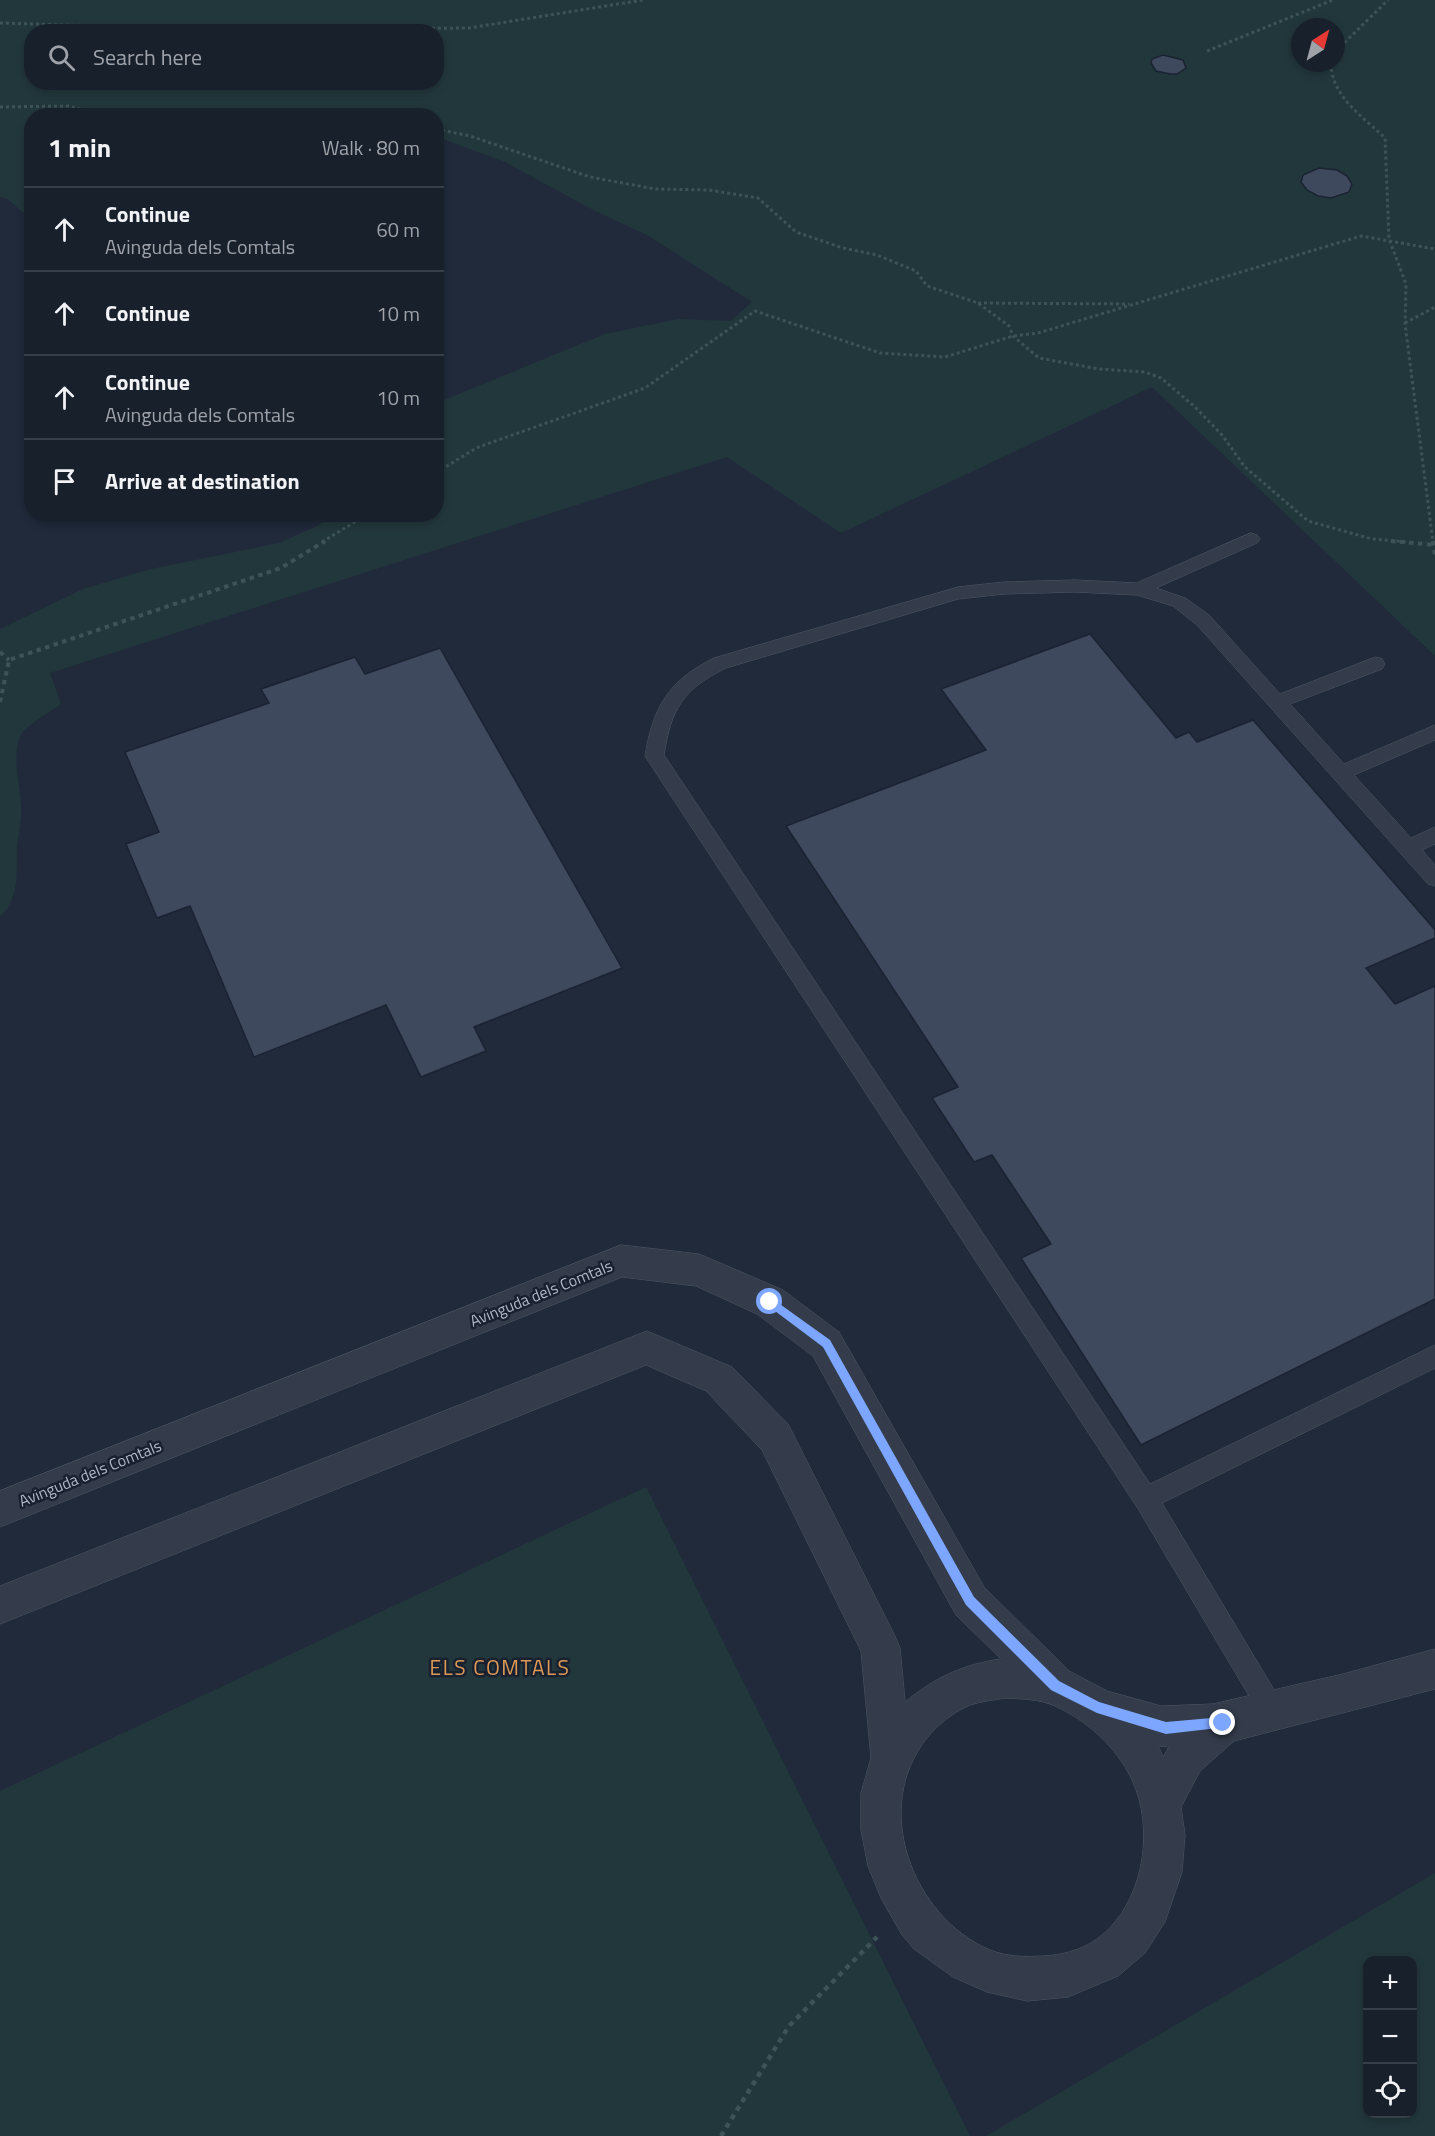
<!DOCTYPE html>
<html lang="en">
<head>
<meta charset="utf-8">
<style>
	:root { --surface:#18202c; --page:#212834; --text:#f1f3f6; --muted:#9fa3a9; --line:#363e48 }
	body { margin:0; font-family:"Titillium Web",sans-serif; background:var(--page); color:var(--text) }
	.controls { position:absolute; right:18px; bottom:18px; display:grid; overflow:hidden; border-radius:12px; box-shadow:0 3px 9px #0003 }
	.controls button { width:54px; height:54px; display:grid; place-items:center; padding:0; border:0; border-bottom:2px solid var(--line); background:var(--surface); color:var(--text); font:30px sans-serif }
	.compass { position:absolute; left:1291px; top:18px; width:54px; height:54px; border-radius:50%; background:var(--surface); box-shadow:0 3px 9px #0003; rotate:36deg }
	.stop { position:absolute; width:18px; height:18px; margin:-14px; border:4px solid #7ca6ff; border-radius:50%; background:#fff }
	.stop.end { background:#7ca6ff; border-color:#fff; box-shadow:0 2px 6px #0008 }
	.list { margin:0; padding:0; list-style:none }
	h2 { display:flex; justify-content:space-between; align-items:center; height:78px; margin:0; padding:0 24px; font-size:26px }
	h2 small { font-size:20px; font-weight:400; color:var(--muted) }
	.list li { display:grid; grid-template-columns:39px 1fr auto; gap:18px; align-items:center; box-sizing:border-box; height:84px; padding:0 24px; border-top:2px solid var(--line) }
	.list b { display:block; font-size:22px; white-space:nowrap }
	.list p { margin:0; font-size:20px; white-space:nowrap; color:var(--muted) }
	.list em { font-size:20px; font-style:normal; color:var(--muted) }
	.icon { flex:none; width:33px; height:33px; fill:none; stroke:currentColor; stroke-width:2; stroke-linecap:round; stroke-linejoin:round }
	.map { position:relative; flex:none; width:1435px; height:2136px; overflow:hidden }
	.search { position:absolute; background:var(--surface); box-shadow:0 3px 9px #0003; left:24px; top:24px; width:420px; height:66px; display:flex; align-items:center; gap:15px; box-sizing:border-box; padding:0 21px; border-radius:24px; color:var(--muted); font-size:22px }
	.panel { position:absolute; background:var(--surface); box-shadow:0 3px 9px #0003; left:24px; top:108px; width:420px; height:414px; border-radius:24px }
	.map>svg:first-child { display:block }
	.green { fill:#22373c; fill-rule:evenodd }
	.building { fill:#3e495e; stroke:#1b2332; stroke-width:1.5 }
	.lines { fill:none; stroke-linecap:round; stroke-linejoin:round }
	.service-casing { stroke:#4f5766; stroke-width:1 }
	.minor-casing { stroke:#4f5766; stroke-width:1 }
	.path-far2 { stroke:#3d5357; stroke-width:3; stroke-dasharray:3 3; stroke-linecap:butt }
	.path-far1 { stroke:#3d5357; stroke-width:4; stroke-dasharray:4.5 4.5; stroke-linecap:butt }
	.path { stroke:#3d5357; stroke-width:4.5; stroke-dasharray:5 5; stroke-linecap:butt }
	.service { fill:#343c4b; fill-rule:evenodd }
	.minor { fill:#343c4b; fill-rule:evenodd }
	.route { fill:#7ca6ff }
	.labels { text-anchor:middle; dominant-baseline:central; stroke-width:5; stroke-linejoin:round; paint-order:stroke }
	.street-label { font-size:16px; fill:#afb7c8; stroke:#192130 }
	.near-neighbourhood-label { font-size:21px; letter-spacing:1.5px; fill:#dc9956; stroke:#192130 }
</style>
</head>
<body>
<div class="map">
<svg width="1435" height="2136" viewBox="0 0 1435 2136">
	<rect width="100%" height="100%" fill="#202a3b"/>
	<!-- green -->
	<path class="green" d="M0,0H1435V656L1152,387L841,533L727,457L50,673L61,704C52,711 25,726 21,735C11,757 20,783 21,807C22,821 18,835 17,848C16,873 20,898 0,917V629L83,589L151,569L279,543L317,526L332,515L436,514L437,403L605,334L678,319L731,321L752,302L647,235L595,211L505,162L437,137L436,116H32L31,219L6,198L0,197ZM1300,27H1336V63H1300ZM32,32H436V82H32Z
		M646,1487L970,2136H0V1791Z
		M1435,1873V2136H986ZM1412,1960V2114H1368V1960Z"/>
	<!-- building -->
	<path class="building" d="M1163,55L1183,60L1186,68L1177,74H1170L1156,71L1151,63L1152,59Z
		M1319,168L1337,170L1347,176L1352,184L1349,192L1331,198L1318,196L1307,190L1301,182L1303,175Z
		M1090,634L1176,738L1189,732L1197,742L1253,720L1435,930V938L1366,968L1395,1004L1435,986V1299L1141,1445L1021,1258L1051,1244L992,1155L974,1162L932,1098L958,1087L786,826L986,750L941,689Z
		M440,648L622,968L474,1027L486,1051L421,1077L386,1005L254,1057L190,906L157,918L126,844L159,832L125,752L269,703L261,689L355,657L365,674Z"/>
	<g class="lines">
		<!-- service casing -->
		<g class="service-casing">
			<path id="service" d="M1251,533L1257,535L1260,539L1257,543L1156,588L1185,598L1209,615L1280,694L1370,659L1376,657L1382,659L1385,664L1382,669L1290,704L1344,764L1435,725V740L1354,775L1411,838L1435,827V844L1422,850L1435,865V886L1428,884L1197,625L1173,606L1137,595L1075,592L1004,594L958,599L726,668C683,689 671,709 664,755L1150,1484L1435,1345V1368L1162,1503L1282,1703L1286,1712L1282,1721L1273,1725L1264,1721L1137,1507L645,756C653,707 668,681 714,658L958,587L1004,582L1075,580L1136,583Z"/>
		</g>
		<!-- minor casing -->
		<g class="minor-casing">
			<path id="minor" d="M621,1245L699,1254L711,1259L783,1290L839,1332L984,1587L1069,1671L1107,1691L1161,1706L1213,1704L1343,1674L1435,1649V1689L1234,1741L1200,1771L1181,1807L1185,1835L1182,1872L1165,1922L1145,1953L1118,1976L1068,1997L1027,2001L987,1992L953,1977L914,1949L902,1935L881,1898L868,1866L861,1830V1793L871,1758L861,1651L762,1450L706,1391L646,1365L0,1624V1586L647,1331L732,1367L788,1424L894,1634L900,1648L905,1702C934,1678 964,1664 1001,1659L956,1615L813,1356L757,1314L696,1286L622,1277L0,1527V1491ZM1006,1698C1022,1699 1040,1699 1055,1706C1084,1719 1112,1743 1128,1772C1153,1816 1148,1882 1115,1922C1096,1945 1073,1954 1044,1956C1026,1957 1007,1957 990,1950C912,1917 871,1807 927,1738C938,1724 954,1712 970,1705C982,1701 994,1700 1006,1698ZM1159,1746L1169,1747L1163,1757Z"/>
		</g>
		<!-- path-far2 -->
		<path class="path-far2" d="M0,23L230,30L469,28L643,0
			M1207,51L1333,0
			M1336,51L1388,0
			M1331,63C1331,96 1363,117 1385,138L1389,239L1406,284L1405,324L1433,542
			M0,107L69,106L104,116
			M285,116H297
			M436,129L470,136L590,177L655,189L709,190L758,198L796,232L843,248L877,255L916,271L927,286L978,303L1009,326L1013,336L1039,358L1099,369L1145,372L1161,378L1195,407L1222,435L1245,467L1308,521L1372,539L1407,542
			M978,303L1129,304
			M1405,323L1435,307
			M436,473L476,448L645,388L755,311L880,353L945,357L1013,336L1038,333L1361,236L1435,249
			M322,542L368,514"/>
		<!-- path-far1 -->
		<path class="path-far1" d="M1391,541L1435,545
			M1433,541L1435,556
			M0,652L9,660
			M0,702L9,660L281,568L325,541"/>
		<!-- path -->
		<path class="path" d="M721,2136L789,2026L877,1937"/>
		<!-- service -->
		<use href="#service" class="service"/>
		<!-- minor -->
		<use href="#minor" class="minor"/>
	</g>
	<!-- route -->
	<path class="route" d="M770,1297L830,1340L974,1597L1059,1681L1099,1702L1166,1722L1223,1717L1227,1719V1727L1166,1734L1097,1713L1051,1690L966,1605L823,1347L767,1305V1299Z"/>
	<g class="labels">
		<!-- street labels -->
		<g class="street-label">
			<text transform="translate(541 1293) rotate(-22)">Avinguda dels Comtals</text>
			<text transform="translate(90 1473) rotate(-22)">Avinguda dels Comtals</text>
		</g>
		<!-- near-neighbourhood labels -->
		<g class="near-neighbourhood-label">
			<text x="500" y="1667">ELS COMTALS</text>
		</g>
	</g>
</svg>
<div class="controls">
<button>+</button>
<button>−</button>
<button><svg class="icon" aria-label="locate" viewBox="0 0 24 24"><circle cx="12" cy="12" r="6"/><path d="M12 2v4M12 18v4M2 12h4M18 12h4"/></svg></button>
</div>
<svg class="compass" viewBox="-18 -18 36 36"><path d="M0-13l5 13h-10z" fill="#e53935"/><path d="M0 13l5-13h-10z" fill="#9fa3a9"/></svg>
<div class="stop" style="left:770px;top:1302px"></div>
<div class="stop end" style="left:1223px;top:1723px"></div>
<div class="search"><svg class="icon" aria-label="search" viewBox="0 0 24 24"><circle cx="10" cy="10" r="6"/><path d="M15 15l6 6"/></svg>Search here</div>
<section class="panel">
<h2>1 min<small>Walk · 80 m</small></h2>
<ul class="list">
<li><svg class="icon" aria-label="ahead" viewBox="0 0 24 24"><path d="M12 20V5M6 11l6-6 6 6"/></svg><div><b>Continue</b><p>Avinguda dels Comtals</p></div><em>60 m</em></li>
<li><svg class="icon" aria-label="ahead" viewBox="0 0 24 24"><path d="M12 20V5M6 11l6-6 6 6"/></svg><div><b>Continue</b></div><em>10 m</em></li>
<li><svg class="icon" aria-label="ahead" viewBox="0 0 24 24"><path d="M12 20V5M6 11l6-6 6 6"/></svg><div><b>Continue</b><p>Avinguda dels Comtals</p></div><em>10 m</em></li>
<li><svg class="icon" aria-label="arrive" viewBox="0 0 24 24"><path d="M6 21V4h12l-3 4 3 4H6"/></svg><div><b>Arrive at destination</b></div></li>
</ul>
</section>
</div>
</body>
</html>
